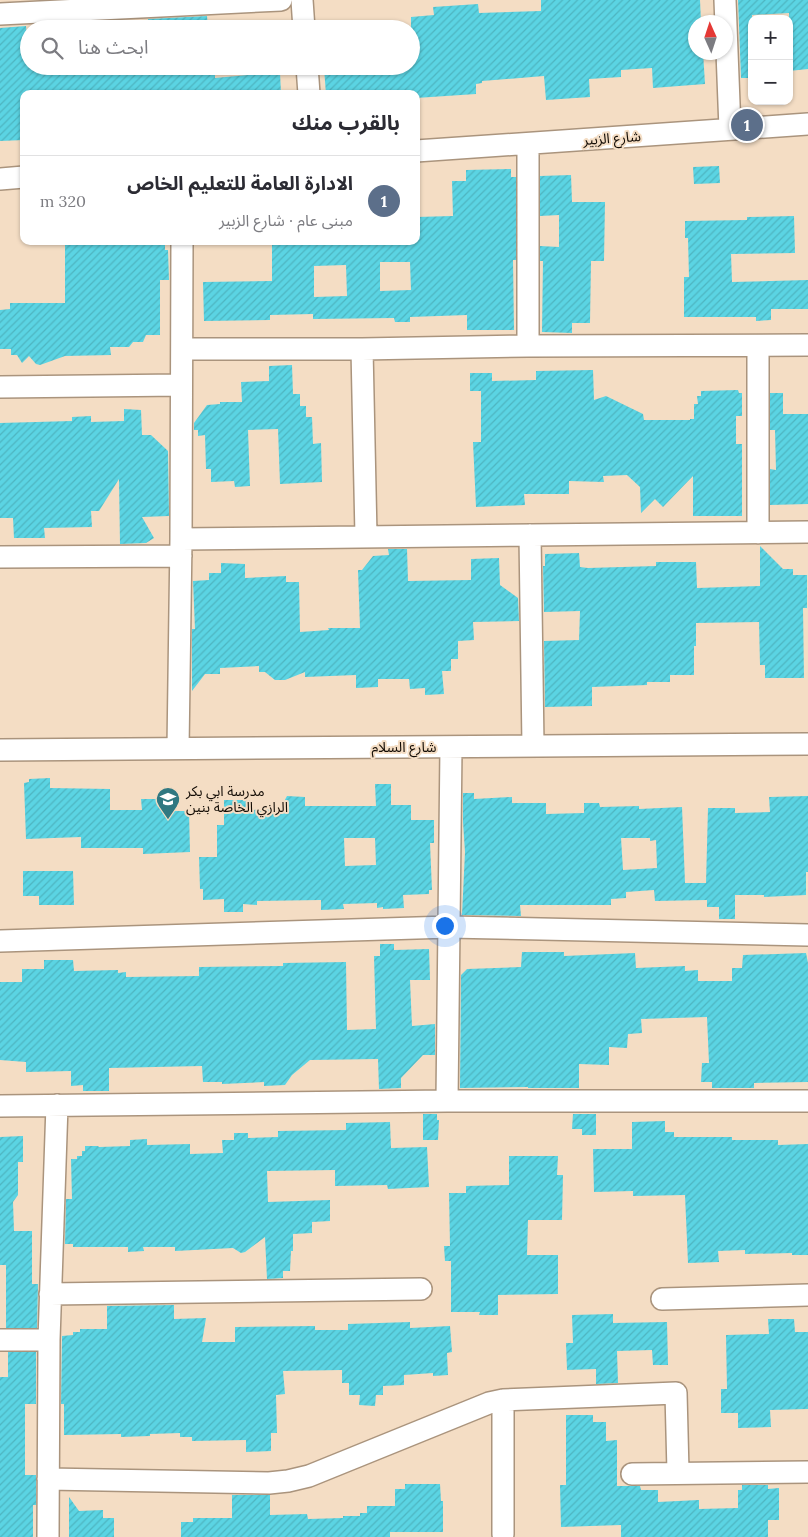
<!DOCTYPE html>
<html lang="ar">
<head>
<meta charset="utf-8">
<style>
	:root { --surface:#fff; --page:#f2f2f3; --text:#2b2b33; --muted:#7c7c81; --line:#e1e1e2; --accent:#0f766e }
	body { margin:0; font-family:Lora,"Noto Sans Arabic",serif; background:var(--page); color:var(--text); direction:rtl }
	.controls { position:absolute; right:15px; top:15px; display:grid; overflow:hidden; border-radius:10px; box-shadow:0 1px 4px #0004 }
	.controls button { width:45px; height:45px; display:grid; place-items:center; padding:0; border:0; border-bottom:1px solid var(--line); background:var(--surface); color:var(--text); font:25px sans-serif }
	.compass { position:absolute; left:688px; top:15px; width:45px; height:45px; border-radius:50%; background:var(--surface); box-shadow:0 1px 4px #0004; rotate:357deg }
	.you { position:absolute; left:444px; top:925px; width:18px; height:18px; margin:-12px; border:4px solid #fff; border-radius:50%; background:#1a73e8; box-shadow:0 0 0 8px #1a73e833 }
	.badge { display:grid; place-items:center; width:32px; height:32px; border-radius:50%; background:var(--accent); color:#fff; font-size:16px; font-weight:700 }
	.pin { position:absolute; translate:-50% -50%; border:2px solid #fff; box-shadow:0 1px 5px #0006 }
	.list { margin:0; padding:0; list-style:none }
	h2 { display:flex; justify-content:space-between; align-items:center; height:65px; margin:0; padding:0 20px; font-size:21px }
	h2 small { font-size:16px; font-weight:400; color:var(--muted) }
	.list li { display:grid; grid-template-columns:32px 1fr auto; gap:15px; align-items:center; box-sizing:border-box; height:90px; padding:0 20px; border-top:1px solid var(--line) }
	.list b { display:block; font-size:19px; white-space:nowrap }
	.list p { margin:0; font-size:16px; white-space:nowrap; color:var(--muted) }
	.list em { font-size:16px; font-style:normal; color:var(--muted) }
	.icon { flex:none; width:28px; height:28px; fill:none; stroke:currentColor; stroke-width:2; stroke-linecap:round; stroke-linejoin:round }
	.map { position:relative; flex:none; width:808px; height:1537px; overflow:hidden; direction:ltr }
	.search { position:absolute; background:var(--surface); box-shadow:0 1px 4px #0004; left:20px; top:20px; width:400px; height:55px; display:flex; align-items:center; gap:12px; box-sizing:border-box; padding:0 18px; border-radius:28px; color:var(--muted); font-size:19px }
	.panel { position:absolute; background:var(--surface); box-shadow:0 1px 4px #0004; left:20px; top:90px; width:400px; height:155px; border-radius:10px; direction:rtl }
	.map>svg:first-child { display:block }
	.building { fill:url(#building-hatch); fill-rule:evenodd }
	.lines { fill:none; stroke-linecap:round; stroke-linejoin:round }
	.minor-casing { stroke:#aa947d; stroke-width:24 }
	.minor { stroke:#fff; stroke-width:21 }
	.labels { text-anchor:middle; dominant-baseline:central; stroke-width:4; stroke-linejoin:round; paint-order:stroke }
	.street-label { font-size:14px; fill:#130c05; stroke:#f4ddc4 }
	.poi-label { font-size:14px; fill:#130c05; stroke:#f4ddc4; text-anchor:start }
</style>
</head>
<body>
<div class="map">
<svg width="808" height="1537" viewBox="0 0 808 1537">
	<defs>
		<pattern id="building-hatch" width="6" height="6" patternUnits="userSpaceOnUse" patternTransform="scale(1.25)"><rect width="6" height="6" fill="#5bd4e3"/><path d="M-1 1l2-2M0 6l6-6M5 7l2-2" fill="none" stroke="#4eb5c1"/></pattern>
	</defs>
	<rect width="100%" height="100%" fill="#f4ddc4"/>
	<!-- building -->
	<path class="building" d="M541,0H700L701,22H696V52H703L705,84L653,88L652,68L621,70V77L589,79L590,97L546,100L544,76L482,81V83L476,84V94L416,98V94H326L324,68L377,66V70L411,68V17L434,15L433,7L478,4L479,13L541,11Z
		M738,0H808V69L789,71V13L752,15V78H741Z
		M207,16L208,29H148V19Z
		M26,26L29,66H194V75L215,74V78L280,72L281,94H24V140L0,141V28Z
		M719,166L720,183L694,184L693,167Z
		M511,169V177H516V260H513L514,330H467V315L410,317V322H395L394,318L313,319V314L270,315V320L204,321L203,282L272,281V241H416V217L453,216L452,181H466V170ZM380,262H410L411,290L380,291ZM346,265L347,296L314,297V266Z
		M571,175L572,202H605L604,261H591L590,323H572V333L542,332L543,261H540V246L559,247V215L540,216V176Z
		M794,216L795,253L731,254L732,282L808,280V309H771V320L756,321V317H684V277H689L688,238H685V221L747,220V217Z
		M65,241H165V250H168L169,280H160V335H146L143,342H133L129,347H110L111,355L65,356L40,365L36,364L29,356L22,363L17,355H11V349H0V310L10,309V303H65Z
		M292,365L293,394H300V406H306V417H312L313,444L321,443L322,482L280,484L278,429L248,430L250,486L235,487L234,481L211,482V469H206L205,435L198,436V430H194V423L207,405L220,404V402H242L241,382L269,381V366Z
		M593,370L594,400L606,396L643,414L644,420H690V419H694V404H698L697,396H701V391L738,390L739,393H742V416H736V444H742V516H693V476L663,507L655,499L641,513L640,487L627,475L603,476L604,482L569,481V494H524L525,505L476,507L473,442H481V391H470V373H492V381L536,380V371Z
		M770,393H783V414H808V504L770,505V469L776,470L775,430H770Z
		M124,409L141,410L142,435H151L168,451L169,516L142,517L154,538L146,543L120,544L119,479L99,511H91L92,527L44,528L45,538H14L13,518H0V423L72,421V417L91,416V422L124,421Z
		M760,546L783,569H793V575H807V608H803L804,678H765V665H760L759,622L696,623V646H694V675H670V682H647V685L592,687V706L545,707L544,641L579,640L580,611L544,612L543,566H545V554L579,553L580,567L588,568L656,566V562H696L697,588L760,586Z
		M388,549H407L408,581L471,580V559L499,558L500,585L518,598L519,621L473,622L474,640L458,641V659H451V671H442L444,694L425,695V688L410,689L409,679H378V687L356,688V675L305,677V672L285,680H275L265,672H259V666L220,668V674H205L192,691V629H195L193,581L209,580V573H221V563L245,564V578L286,576V582H299L300,632L329,630L328,628H360L358,570H362L373,556L389,555Z
		M50,778V788L110,789V810H142L141,799H163L164,811H189L190,852L143,854V848H81V837L26,839L24,783L29,782V779Z
		M375,784H391V805H411V820H434V843H430L432,890H429V894L403,895L404,908L383,909V907L377,908V903L343,904L344,909L321,910V900L257,901V905L243,904V912H224V899L203,900V889H200L199,857H217V825H224V800H250V810L280,809L287,796L305,797V806H376ZM344,838H375L376,865L345,866Z
		M463,793H474V799L512,797V803H546V814L584,813V803H599L600,807L639,806V809L682,807L685,883H706L708,808H735V813L770,812L769,797L808,796V872H806V895L764,897V895H735V919H719V907H707V900L655,901L654,890L626,892V898L611,899V905H520L521,916L462,915L465,852L463,822ZM621,838H650V841L656,840L657,868L623,870Z
		M23,871H73L74,905H39V896H23Z
		M380,944H394V950L429,949L430,980H410L412,1026L435,1024V1055H423L401,1078V1088L379,1089L378,1059L310,1060L292,1075L285,1085L264,1086V1082L222,1084V1082H203L202,1066L109,1068V1091H83V1085L71,1086V1071L26,1072V1062L0,1060V982H22V969H44V960H73L74,971L118,970V973L126,972V977L199,976V967L283,966V963L346,962L347,1030L376,1029L374,956H380Z
		M522,952H564V956L635,953L636,968L685,966V971L698,970V981H732V968H742L743,955L806,953L808,963V1082L754,1083V1088H712V1082H701L702,1063H709L707,1017L641,1019L642,1033L628,1034L627,1048L609,1047V1065L579,1064V1088H528V1087L460,1088L461,975L467,969L521,967Z
		M423,1114H437V1120H439L438,1140H423Z
		M573,1114H596V1135H582V1129H572Z
		M665,1121V1132H674V1137H732V1140H778V1145L808,1144V1255H792V1253L745,1254V1250L718,1251L719,1262L688,1263L685,1195L633,1196V1191L594,1192L593,1149H632V1122Z
		M390,1122L391,1148L427,1147L429,1187L388,1189L387,1185L335,1186V1170L267,1171L268,1202L330,1200V1221L312,1222V1233L293,1234V1251H291L290,1271H283V1278L267,1279L265,1237L245,1252L241,1253L233,1248L175,1251V1247H143L144,1251L128,1252V1247H73V1244H65L66,1199H72L71,1159H77V1156H82V1151H85V1146H98L99,1147L130,1146V1140L147,1139V1145L190,1144V1154L223,1153L222,1140H234V1133H248V1138L278,1137V1131L346,1130V1123Z
		M23,1136V1162H18V1195L13,1202L14,1231H32V1284H38L37,1328H6V1265H0V1137Z
		M509,1156H558L557,1175H563L562,1220H528L527,1255H558V1294L498,1295V1315H479L480,1312H451V1261H445L444,1246H450L449,1193H466V1186L509,1185Z
		M174,1305V1319L206,1318L202,1342H235V1327L315,1326V1330H348V1324L410,1322V1328L450,1326L452,1352L447,1353L448,1375L433,1376V1373L404,1375V1385L383,1386V1395H376L375,1406L359,1405L360,1395H349V1383H342V1370L283,1371L285,1394L276,1395L277,1433H271V1451L246,1452V1440L192,1441V1437H180V1433L150,1434V1436L121,1437V1434L64,1435V1404H61L62,1336L73,1335V1332H80V1329H107V1306Z
		M613,1314V1323L667,1322L668,1365H653L652,1350L617,1351L618,1383L596,1384V1369L567,1370L566,1343H573L572,1315Z
		M768,1319H794L795,1332H808V1409L770,1410L771,1427L738,1428V1413H721V1389H727L726,1335L769,1334Z
		M8,1352H36V1404H25V1475H36V1505H33V1537H0V1377H8Z
		M566,1415H593V1422H606V1441L617,1440V1486H640L641,1490H658V1502L699,1500V1509L738,1508V1490H742V1485H768V1489L779,1488V1520H768V1537H621V1525L561,1527L560,1485H566Z
		M405,1484H440L441,1501H443V1532H390V1537H181V1522H193V1518H232V1495H270V1515L307,1514L308,1519L343,1518V1516H360V1513H367V1506H395V1489H405Z
		M69,1497L79,1511L103,1510V1518H114V1537H69Z"/>
	<g class="lines">
		<!-- minor casing -->
		<g class="minor-casing">
			<path id="minor" d="M302,0L304,29
				M725,0L730,129
				M0,14L281,0
				M307,66L309,94
				M528,144V346
				M416,151L808,124
				M0,179L24,177
				M758,346V533
				M182,349H362L528,346L808,345
				M362,349L366,536
				M0,387L181,385
				M530,535L533,746
				M181,539L808,532
				M0,557L181,556
				M178,748L181,539L182,241
				M0,750L808,744
				M0,941L449,927L808,935
				M447,1101L451,747
				M0,1106L447,1101H808
				M50,1294L421,1289
				M662,1299L808,1295
				M0,1340H49
				M632,1474L808,1472
				M48,1479L269,1483L288,1481L309,1476L489,1403L503,1400
				M503,1534V1400L676,1393L678,1472
				M48,1537L49,1340L57,1105"/>
		</g>
		<!-- minor -->
		<use href="#minor" class="minor"/>
	</g>
	<!-- icons -->
	<defs>
		<g id="school-pin" transform="scale(1.25)"><path d="M0 17L-7.5 6A9.5 9.5 0 1 1 7.5 6Z" fill="#307881" stroke="#f4ddc4"/><path d="M0-5L7-2L0 1L-7-2ZM-4 1L0 2.5L4 1V4Q0 6-4 4Z" fill="#fff"/></g>
	</defs>
	<g fill-rule="evenodd">
		<use href="#school-pin" x="168" y="799"/>
	</g>
	<g class="labels">
		<!-- street labels -->
		<g class="street-label">
			<text transform="translate(612 138) rotate(-4)">شارع الزبير</text>
			<text x="404" y="747">شارع السلام</text>
		</g>
		<!-- poi labels -->
		<g class="poi-label">
			<text x="186" y="791">مدرسة ابي بكر<tspan x="186" dy="16">الرازي الخاصة بنين</tspan></text>
		</g>
	</g>
</svg>
<div class="controls">
<button>+</button>
<button>−</button>
</div>
<svg class="compass" viewBox="-18 -18 36 36"><path d="M0-13l5 13h-10z" fill="#e53935"/><path d="M0 13l5-13h-10z" fill="#7c7c81"/></svg>
<div class="you"></div>
<div class="pin badge" style="left:747px;top:125px;background:#5c6f8a">1</div>
<div class="search"><svg class="icon" aria-label="search" viewBox="0 0 24 24"><circle cx="10" cy="10" r="6"/><path d="M15 15l6 6"/></svg>ابحث هنا</div>
<section class="panel">
<h2>بالقرب منك<small></small></h2>
<ul class="list">
<li><span class="badge" style="background:#5c6f8a">1</span><div><b>الادارة العامة للتعليم الخاص</b><p>مبنى عام · شارع الزبير</p></div><em>320 m</em></li>
</ul>
</section>
</div>
</body>
</html>
